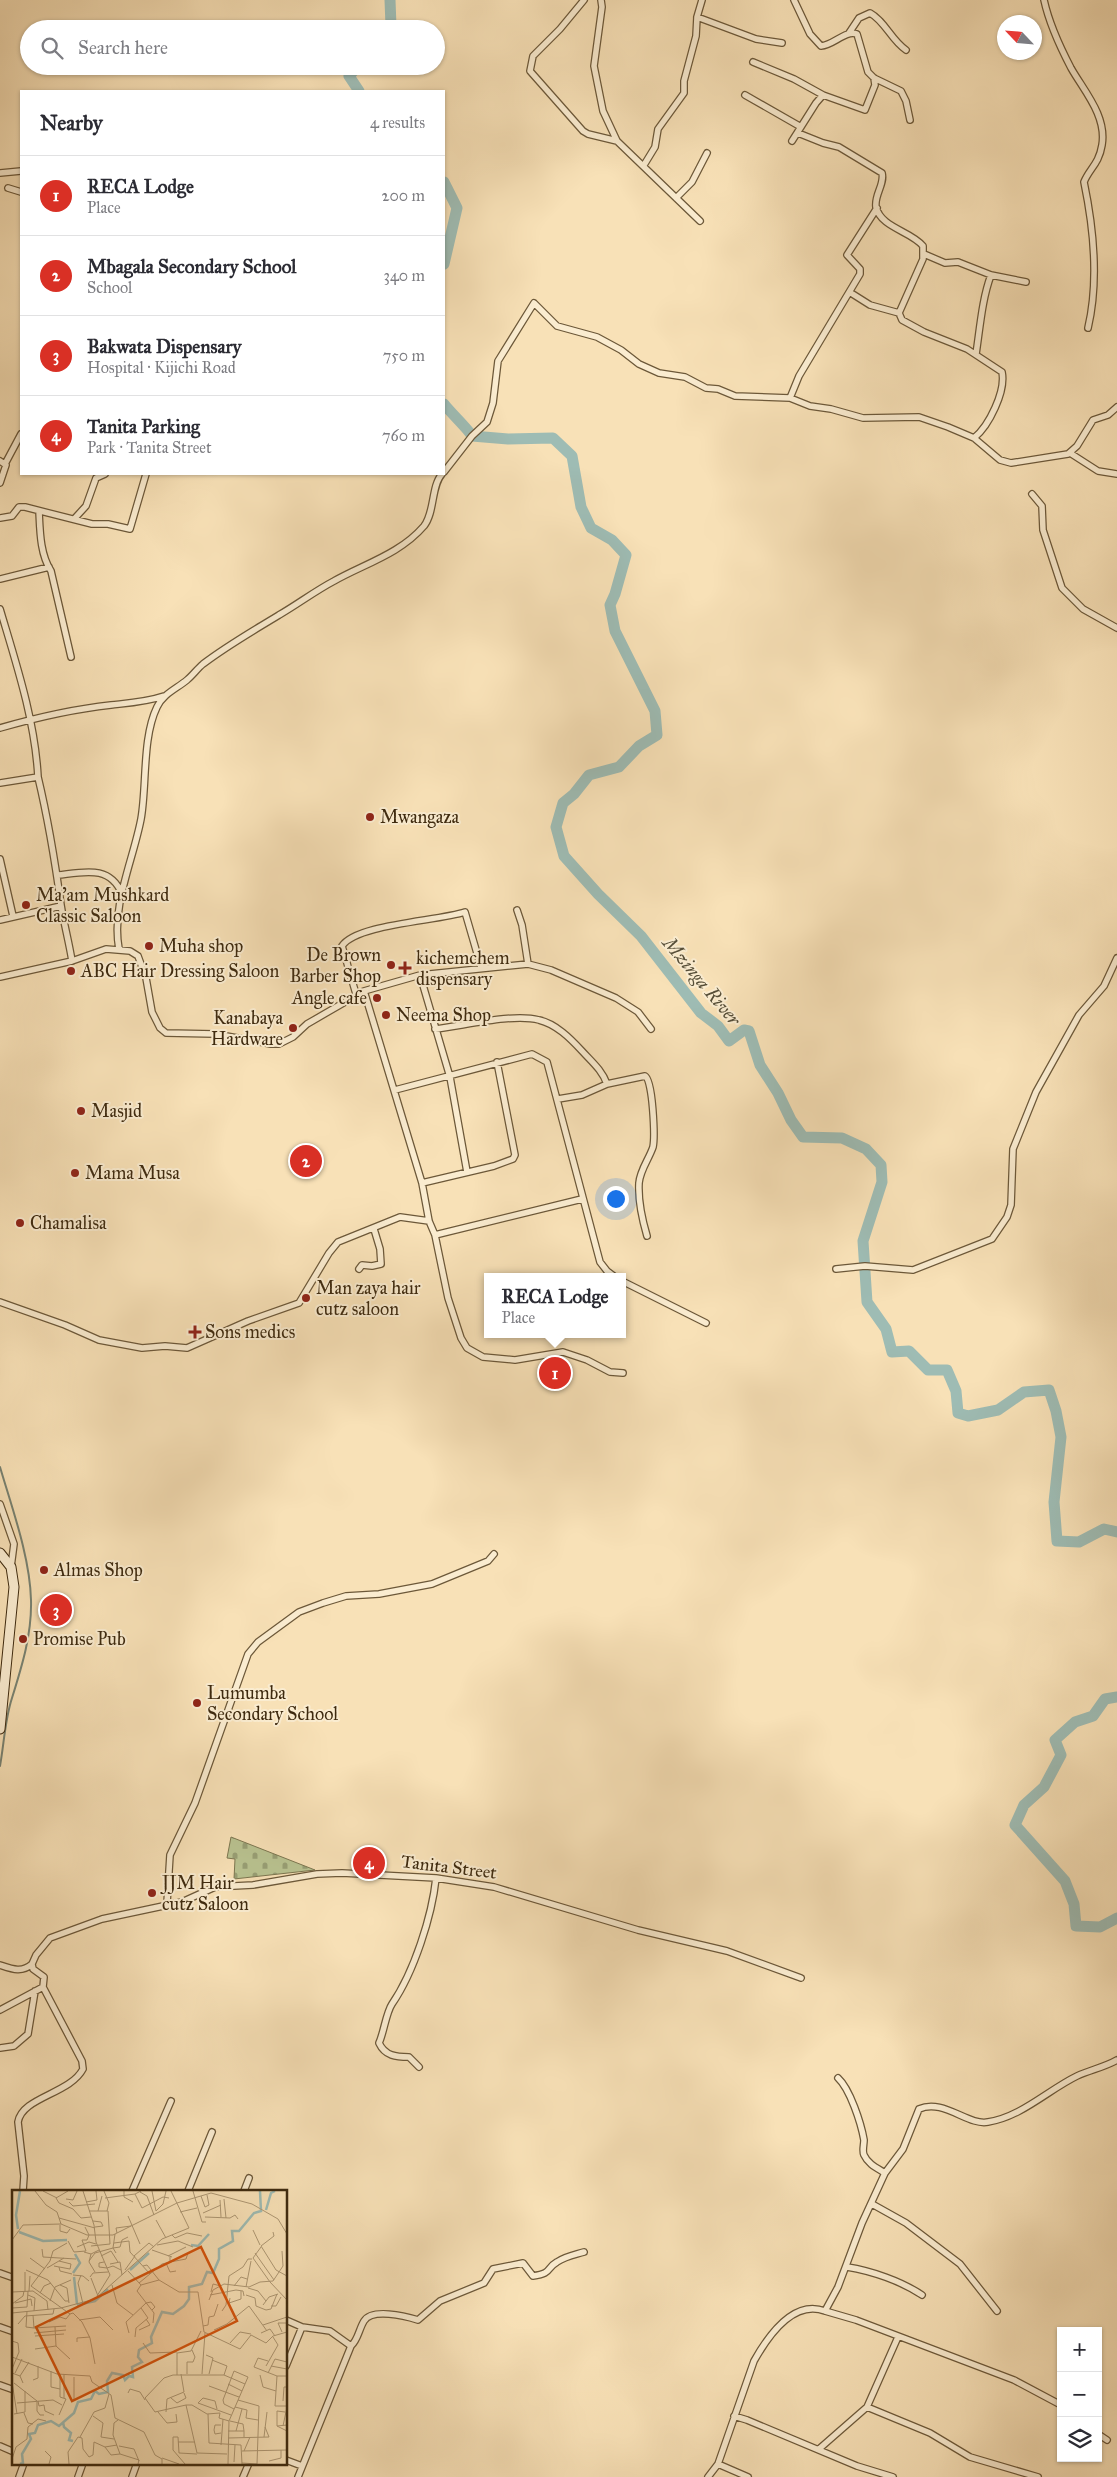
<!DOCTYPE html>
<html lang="en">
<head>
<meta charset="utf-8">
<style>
	:root { --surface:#fff; --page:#f2f2f3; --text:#2b2b33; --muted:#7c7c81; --line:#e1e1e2; --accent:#d93025 }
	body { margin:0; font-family:"IM FELL Great Primer",serif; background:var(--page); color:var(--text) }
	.controls { position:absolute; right:15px; bottom:15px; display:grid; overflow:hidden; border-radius:0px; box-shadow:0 1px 4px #0004 }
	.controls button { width:45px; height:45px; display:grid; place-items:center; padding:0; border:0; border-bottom:1px solid var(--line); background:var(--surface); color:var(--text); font:25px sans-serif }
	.compass { position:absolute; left:997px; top:15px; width:45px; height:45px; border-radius:50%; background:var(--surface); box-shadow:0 1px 4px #0004; rotate:296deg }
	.you { position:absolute; left:615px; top:1198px; width:18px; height:18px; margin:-12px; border:4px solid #fff; border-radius:50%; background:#1a73e8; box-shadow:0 0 0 8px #1a73e833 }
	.badge { display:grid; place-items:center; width:32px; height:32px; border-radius:50%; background:var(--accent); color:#fff; font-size:16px; font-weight:700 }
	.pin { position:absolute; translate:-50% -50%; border:2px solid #fff; box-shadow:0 1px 5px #0006 }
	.popup { position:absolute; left:484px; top:1273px; width:142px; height:65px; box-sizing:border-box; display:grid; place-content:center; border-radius:0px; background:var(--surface); filter:drop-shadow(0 1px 4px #0005); font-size:16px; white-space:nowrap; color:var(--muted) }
	.popup b { font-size:19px; color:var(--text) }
	.popup::after { content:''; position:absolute; left:50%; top:100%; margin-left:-10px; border:10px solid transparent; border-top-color:var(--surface) }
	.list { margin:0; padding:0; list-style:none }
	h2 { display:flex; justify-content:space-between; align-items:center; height:65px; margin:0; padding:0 20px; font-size:21px }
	h2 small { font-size:16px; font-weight:400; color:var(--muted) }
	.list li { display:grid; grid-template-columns:32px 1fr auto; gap:15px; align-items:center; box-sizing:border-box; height:80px; padding:0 20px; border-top:1px solid var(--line) }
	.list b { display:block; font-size:19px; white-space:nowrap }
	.list p { margin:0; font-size:16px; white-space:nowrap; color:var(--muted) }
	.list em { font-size:16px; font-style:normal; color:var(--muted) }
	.icon { flex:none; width:28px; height:28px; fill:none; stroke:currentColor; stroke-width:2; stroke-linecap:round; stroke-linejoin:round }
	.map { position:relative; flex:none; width:1117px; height:2477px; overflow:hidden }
	.search { position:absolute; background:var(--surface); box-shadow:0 1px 4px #0004; left:20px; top:20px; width:425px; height:55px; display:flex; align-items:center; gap:12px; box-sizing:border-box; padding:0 18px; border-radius:28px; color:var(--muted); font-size:19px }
	.panel { position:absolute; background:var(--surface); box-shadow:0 1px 4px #0004; left:20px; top:90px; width:425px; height:385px; border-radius:0px }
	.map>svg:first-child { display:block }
	.cemetery { fill:url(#cemetery-stones); stroke:#7c7650 }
	.park { fill:url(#park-dots); stroke:#7c7650 }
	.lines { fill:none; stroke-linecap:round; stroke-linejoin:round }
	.stream { stroke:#788272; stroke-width:2 }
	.river { stroke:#9ebcb4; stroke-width:11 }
	.street-casing { stroke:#6c5839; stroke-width:8 }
	.secondary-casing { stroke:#3e2a0f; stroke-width:11 }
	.street { stroke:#faecd0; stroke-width:5.5 }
	.secondary { stroke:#faecd0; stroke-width:9 }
	.poi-dot { fill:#8f2418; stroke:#faecd0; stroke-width:2 }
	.labels { text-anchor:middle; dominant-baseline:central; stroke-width:4; stroke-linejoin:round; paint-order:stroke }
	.poi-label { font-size:18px; fill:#3e2a0f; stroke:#faecd0; text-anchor:start }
	.street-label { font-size:18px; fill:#3e2a0f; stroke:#faecd0 }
	.water-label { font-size:19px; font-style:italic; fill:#564e38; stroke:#faecd0 }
	.inset-river { fill:none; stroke:#9ebcb4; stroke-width:2.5 }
	.inset-road { fill:none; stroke:#ae9874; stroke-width:1 }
	.view { fill:#d7540c; fill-opacity:0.15; stroke:#d7540c; stroke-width:2.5 }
	.inset-edge { fill:none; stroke:#3e2a0f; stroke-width:2.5 }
</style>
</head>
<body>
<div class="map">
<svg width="1117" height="2477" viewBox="0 0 1117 2477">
	<defs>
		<pattern id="cemetery-stones" width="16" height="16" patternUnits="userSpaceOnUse" patternTransform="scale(1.25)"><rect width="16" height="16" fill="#b9c391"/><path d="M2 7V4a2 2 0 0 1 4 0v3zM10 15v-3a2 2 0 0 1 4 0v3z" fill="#989f75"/></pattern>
		<pattern id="park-dots" width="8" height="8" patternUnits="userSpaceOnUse" patternTransform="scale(1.25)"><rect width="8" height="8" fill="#b9c391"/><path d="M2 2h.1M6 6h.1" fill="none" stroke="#989f75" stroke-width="1.8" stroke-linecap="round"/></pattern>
	</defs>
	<rect width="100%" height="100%" fill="#f8e1b7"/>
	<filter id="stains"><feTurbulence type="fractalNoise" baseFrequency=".004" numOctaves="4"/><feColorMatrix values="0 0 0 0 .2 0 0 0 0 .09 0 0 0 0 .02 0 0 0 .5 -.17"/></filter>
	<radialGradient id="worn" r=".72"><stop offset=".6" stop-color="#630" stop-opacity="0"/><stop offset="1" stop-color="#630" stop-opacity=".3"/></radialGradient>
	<!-- cemetery -->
	<path class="cemetery" d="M231,1837L315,1870L234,1879L235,1859L227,1858Z"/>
	<!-- park -->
	<path class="park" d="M364,1857L376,1860L374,1869L361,1867Z"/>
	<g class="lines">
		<!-- stream -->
		<path class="stream" d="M0,1467C12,1508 30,1557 31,1600C32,1634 22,1666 12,1698C5,1719 4,1744 0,1766"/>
		<!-- river -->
		<path class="river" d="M387,29L391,26L390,0
			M358,66L349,76L359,91
			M444,182L457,208L444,264
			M444,404C450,412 469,430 472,436L508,439L553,438L572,456L581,507L591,528L612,540L626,555L615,594L610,605L615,631L655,711L657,735L639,746L619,767L589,775L574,794L563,803L556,827L564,856L598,894L641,936L701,1013L718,1026L729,1041L744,1030L749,1031L760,1065L778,1093L791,1120L803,1137L842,1138L866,1149L881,1165L882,1182L863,1241L867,1302L886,1329L892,1352L909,1351L928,1370H947L956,1391L958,1413L968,1416L998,1410L1024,1392L1049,1390L1056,1411L1061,1437L1054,1502L1057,1541L1079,1542L1104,1529L1117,1532
			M1117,1697L1105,1699L1093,1716L1075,1722L1055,1740L1061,1755L1044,1787L1024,1805L1015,1825L1065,1881L1074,1904L1076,1926L1100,1927L1117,1918"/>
		<!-- street casing -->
		<g class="street-casing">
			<path id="street" d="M584,0L560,29L533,56L530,71L583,131L588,134L617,141
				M601,0L602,7L594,66L603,111L617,141L700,221
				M794,0L810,34L821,46C834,45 845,30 857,34L868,72L874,78L901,91L906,101L910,120
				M1044,0C1049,23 1060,47 1071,68C1084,91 1107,116 1102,145C1099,164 1089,169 1084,182C1094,230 1099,281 1088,328
				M697,17L756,39L782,43
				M849,33L859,18L870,13C885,21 891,40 906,50
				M753,62L794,79L823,95
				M745,95L801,127
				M798,133L823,143L839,147L882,173C885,184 874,195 876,207C881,228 911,231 923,246V259L899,313L902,320L924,332L967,349L1002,372C1006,391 989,426 974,438
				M792,141L816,103L823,95L865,110L875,85L874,78
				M644,165L655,147L658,129L684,93V81L696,36L697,17L702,0
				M0,173L21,171
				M8,188L21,192
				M676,198L692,182L707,153
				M924,254L945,263L958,262L991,275L1026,282
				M851,293L870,305L899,313
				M976,354C980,328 982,299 991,275
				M790,398L799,376L860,274V269L847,255L877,208
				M1070,453L1098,471L1117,474
				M0,461L6,465L0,483
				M5,464L21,434
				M444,472L472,436L487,422L493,403L498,361L534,303L557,326L597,337L621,350L639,364L659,373L685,377L706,388L718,389L735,396L790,398L810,406L831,409L863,418L919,417L948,427L974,438L1000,460L1011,463L1068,454L1077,446L1093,420L1108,415L1117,407
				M1032,494L1042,506L1043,530L1062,588L1083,609L1117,628
				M39,511C40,531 40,554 51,571L71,657
				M0,518L12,516L19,507H25L92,524H108L130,529L146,474
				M75,518L86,506L96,478L105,474
				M0,579L49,567
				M0,609C16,663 35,720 38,777C48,819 55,861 61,905C64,924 69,942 72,961
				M0,728C35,718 74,709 111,705C129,703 146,702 164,696
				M0,783L38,777
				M0,859L13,916
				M58,875C85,872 110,865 122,894
				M517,910L522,925L528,964
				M0,920L61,906
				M119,949C111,906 133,861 141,819C147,786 142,738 157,707C163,694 176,689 187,680C193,675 197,669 203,664C228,645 253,631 279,615C298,604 315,591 334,581C364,564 400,554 424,526C435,512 431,486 442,474
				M420,975L450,1077L467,1172
				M0,977L72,961L106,949L130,951L138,956L146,978L152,1012L160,1028L166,1033L215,1034L271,1044H279L293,1037L307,1024L364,991L420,975L528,964L551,970L616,998L638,1012L651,1029
				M364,991L422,1183L429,1221L435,1235L448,1298L461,1338L467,1348L483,1357L515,1360L563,1352L587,1360L610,1372L623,1373
				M356,994L342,946C356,924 438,921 465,912L481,967
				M435,1029C463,1026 513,1013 539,1020C556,1024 570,1038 582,1051C592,1062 602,1070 607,1084
				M395,1090L532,1054L547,1062L600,1262L607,1271L615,1277
				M558,1099L582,1095L607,1084L645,1076C653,1080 655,1137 653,1147C649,1159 640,1170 639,1183C638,1201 642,1219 647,1236
				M422,1183L494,1166L513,1159L515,1155L497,1062
				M435,1235L582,1199
				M359,1269L362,1265L372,1266L381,1264L380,1249L374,1229
				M836,1269L865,1266L913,1270L992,1239L1007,1217L1011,1205L1013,1149L1036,1092L1079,1015L1104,986L1117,958
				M622,1281L706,1323
				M0,1302L65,1325L99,1340L142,1348L165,1346L187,1348L248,1321L299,1303L329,1253L338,1242L400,1217L429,1221
				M0,1504L14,1544L11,1567
				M167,1903L170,1855L195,1803L248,1654L258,1642L299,1612L323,1603L346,1596L379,1594L432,1584L488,1561L494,1554
				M0,1965C12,1969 22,1973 32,1964
				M0,2010L43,1987L44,1977L33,1969L32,1964L36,1955L50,1938L102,1919L182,1902L215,1887L253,1885L317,1874L342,1873L436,1878L494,1887L638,1930L727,1951L801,1978
				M0,2048L14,2046L28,2034L35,1991
				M419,2067L409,2057C396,2057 385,2056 379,2043C384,2032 386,2013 392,2004C414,1972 432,1916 436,1878
				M838,2078C850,2089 861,2123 864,2140C864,2145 862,2151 864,2155C868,2164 877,2168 885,2173
				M23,2191L24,2176L18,2122C22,2097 70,2094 83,2069L82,2061L43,1987
				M132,2191L171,2101
				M188,2191L212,2132
				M244,2191L249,2178
				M872,2204L906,2223L960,2264L997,2311
				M847,2267C872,2271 901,2281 922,2295
				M0,2273L14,2278
				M825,2311L856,2320L1014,2380L1061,2405
				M286,2320L302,2327L330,2331L351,2346C358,2340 359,2329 364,2321C372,2308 405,2316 418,2320L440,2301L484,2283L493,2269L523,2263L533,2276C553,2273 545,2269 557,2262C566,2256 574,2255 584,2252
				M0,2327L14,2332
				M286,2366L302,2327
				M0,2385L14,2390
				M867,2407L930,2433L970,2457L1038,2477
				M734,2416L747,2420L857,2466L893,2477
				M1098,2434L1107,2440
				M0,2446L14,2452
				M819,2449L867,2407L898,2337
				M286,2460L302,2466
				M718,2464L748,2477
				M19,2477L24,2463
				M78,2477L83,2463
				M132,2477L137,2463
				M243,2477L249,2463
				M298,2477L351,2346
				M708,2477L718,2464L754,2361C768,2336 793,2299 825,2311L838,2287L862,2223L885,2173L903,2149L919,2109C943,2098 968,2126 988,2122C1021,2117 1048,2090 1077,2076C1090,2070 1105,2067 1117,2060"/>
		</g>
		<!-- secondary casing -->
		<g class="secondary-casing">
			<path id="secondary" d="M0,1553L11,1567L14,1587L0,1729"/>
		</g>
		<!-- street -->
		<use href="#street" class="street"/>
		<!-- secondary -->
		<use href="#secondary" class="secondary"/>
	</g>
	<!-- markers -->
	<g class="poi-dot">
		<circle cx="370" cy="817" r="5"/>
		<circle cx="26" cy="905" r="5"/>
		<circle cx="149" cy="946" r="5"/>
		<circle cx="391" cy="965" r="5"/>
		<path d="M402.5 960.5h5v5h5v5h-5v5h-5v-5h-5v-5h5z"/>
		<circle cx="71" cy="971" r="5"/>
		<circle cx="377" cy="998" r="5"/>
		<circle cx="386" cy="1015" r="5"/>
		<circle cx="293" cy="1028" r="5"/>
		<circle cx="81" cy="1111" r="5"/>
		<circle cx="75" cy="1173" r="5"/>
		<circle cx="20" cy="1223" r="5"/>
		<circle cx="306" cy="1298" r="5"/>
		<path d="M192.5 1324.5h5v5h5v5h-5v5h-5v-5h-5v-5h5z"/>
		<circle cx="44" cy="1570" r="5"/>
		<circle cx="23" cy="1639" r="5"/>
		<circle cx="197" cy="1703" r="5"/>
		<circle cx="152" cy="1893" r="5"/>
	</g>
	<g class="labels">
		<!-- poi labels -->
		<g class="poi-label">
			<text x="380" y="817">Mwangaza</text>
			<text x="36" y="895">Ma'am Mushkard<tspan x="36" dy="21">Classic Saloon</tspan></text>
			<text x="159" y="946">Muha shop</text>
			<text x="381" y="955" text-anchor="end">De Brown<tspan x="381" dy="21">Barber Shop</tspan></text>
			<text x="416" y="958">kichemchem<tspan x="416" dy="21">dispensary</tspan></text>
			<text x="81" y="971">ABC Hair Dressing Saloon</text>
			<text x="367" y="998" text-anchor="end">Angle cafe</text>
			<text x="396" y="1015">Neema Shop</text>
			<text x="283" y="1018" text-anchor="end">Kanabaya<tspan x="283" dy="21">Hardware</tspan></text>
			<text x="91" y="1111">Masjid</text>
			<text x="85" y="1173">Mama Musa</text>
			<text x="30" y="1223">Chamalisa</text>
			<text x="316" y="1288">Man zaya hair<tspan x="316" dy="21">cutz saloon</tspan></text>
			<text x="205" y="1332">Sons medics</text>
			<text x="54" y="1570">Almas Shop</text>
			<text x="33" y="1639">Promise Pub</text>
			<text x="207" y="1693">Lumumba<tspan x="207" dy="21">Secondary School</tspan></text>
			<text x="162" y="1883">JJM Hair<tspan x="162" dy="21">cutz Saloon</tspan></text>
		</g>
		<!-- street labels -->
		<g class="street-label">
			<text transform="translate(449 1867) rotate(7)">Tanita Street</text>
		</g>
		<!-- water labels -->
		<g class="water-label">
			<text transform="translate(702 981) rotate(50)">Mzinga River</text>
		</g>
	</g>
	<!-- overview -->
	<g transform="translate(12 2190)">
		<rect width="275" height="275" fill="#f8e1b7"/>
		<path class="inset-river" d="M254,20L259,3L263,1M6,39L4,25L8,1M7,42L31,51L55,50M179,55L186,56L197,44M118,80L137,63M61,83L68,73L63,64M62,87L65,114M65,115L83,111L96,99M51,232L52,237L59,243L57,250L61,251M8,274L11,273L10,264L19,249L17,244L23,243L26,235L39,231L47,236L62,223L66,212L79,209L83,201L87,204L96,202L95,191L100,183L111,185L113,190L117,186L121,187L120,177L130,172L126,167L127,160L140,153L139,147L150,122L161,124L172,116L177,109V97L190,94L195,82L201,83L207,69V59L221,51L220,41H227L242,23L249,21L248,1"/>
		<path class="inset-road" d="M23,1L34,15L45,22L49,34M31,1L45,8M56,1L44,8L47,13L61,19L69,28L79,27M71,1L82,35L84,52L98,85L85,106M92,1L97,13L95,21M112,1V7L121,12M129,1L123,4L130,18L151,7L157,8M140,1L144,21L151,14L154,1M181,1L190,32H194M128,2L135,6L142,25M189,6L193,17L197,15L195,5M93,8L123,4M54,9L61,10L65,1M212,9L214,28M208,10L209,27M57,12L61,16L83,14M74,12L85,10L84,1M77,21H96L98,54L79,56M86,21L90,6M168,22L185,18M191,23L209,15M116,26L128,54M193,27L218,28L223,25L226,29M47,28L83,38M144,30L154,48M81,31L89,32L91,36L83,37M48,35V41L55,43L58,39M241,40L248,55M261,42L262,46L249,56L264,80L275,86M105,43L104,38L119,36M160,45L163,48L175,43L190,46M0,50L11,35L49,34L75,45H101L165,13L199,3L240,14L266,29L275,44M56,51L62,62L74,61L70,50H75L77,45L73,37M55,53L41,61L38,71L19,96L58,124L61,123L70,132L78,148L83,174M102,53L117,51L118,62L138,84M145,55L166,51L181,57M65,57L77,52L84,54M249,57L241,68L258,92M30,59L31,67L64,69M140,60L160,67M72,62L79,64L87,60M104,63L101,58L108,57L110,50L116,47M243,63L262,90M79,64L77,72L83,82M89,66L99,61L106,72M122,66L137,53L142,57M156,66L174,57M18,68L33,79M77,71L83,63L101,58L103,44M92,72L87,73V77L95,78M158,72L174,69L176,63M154,73L158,82L164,81M98,74L108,72L110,85M42,76L58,79L59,74L47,71M131,76L135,75L147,90M47,77L48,81L60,84M35,78L52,68M95,78L101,76L109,80M14,80L36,90L53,111H57M113,80L123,66M116,81L129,95L125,101L142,123L141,133M61,85L71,86L77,91M69,85L66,93L71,114M78,87L81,83L96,82M79,88L86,106M258,92L275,110M127,93L150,74L158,72V67M48,95L55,98L57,113M100,95L105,113L121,125M129,95L147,90L167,102H186L192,142L228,159L239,145L254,153L261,146L275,142M222,96L229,87L235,89M234,97L239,71M236,98L246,101L254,111M13,101V82M17,101L18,86M0,102L21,101L35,111L36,120M199,102L201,94L209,96M28,103L32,96L39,93M16,105L23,108L22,121M198,105L224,100L231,101L232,106M234,105L243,108L244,116L254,120L259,119L265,104M218,108L217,113L229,109V101M197,110L201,100L212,94L237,97L248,92L261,91L271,76L270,61M38,111L43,97L59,90M3,113L19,109L20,116M134,113L139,112L143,117L140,120M0,114L11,106L12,101M251,115L257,107L266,104M237,116L255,141M259,116H264L269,107M0,118L15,117L16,101M15,121L14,137L22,138M210,121L214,115L217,86L231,77L236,69H240M0,123L49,118L83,109L150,49L177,38L159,1M21,125L22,138L54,136M67,130L88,127L101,140M37,132L48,127L54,129L58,124M6,134L13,126L41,124L42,119M251,135L275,127M191,136L196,135L197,127L202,126L206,114M43,137L44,156L58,169M127,140L138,135L134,129M202,140L215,134L237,116M270,142L266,133H275M22,143L54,140M117,143L114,132L134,113M249,143L258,139L263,146M23,146L52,144M123,147L124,138L136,128L129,118M0,151L6,153L7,162L0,179M65,152V148L78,147M131,153L138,163L165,162M218,153L228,142L239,144M23,159L44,156M194,165L201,168L197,184M0,167L45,184L78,186L80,192L99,205L103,228L132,242L143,265L150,269V274M200,170L215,176L212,185M256,171L246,168L242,177L265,186H275M254,176L266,155L261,147M259,176L275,179M39,181V197L48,199M0,183L8,186L11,193M3,183L10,169M256,183L263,169L275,172M52,184V208M175,184V172H181L183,167L180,160M190,184L193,143M165,185V163L179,161L189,141M248,185L251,197L264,201L263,216H275M8,186L17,172M62,187V210M21,190L26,188V176M0,192L5,224M2,193L25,211M216,194L230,201M197,196L227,207M264,201L265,186M116,203L118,199L128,202L133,210M159,208L165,213L174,208L172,203M226,210L247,216L245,274M26,211L27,216L32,215L33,221L42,225M271,211L272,197H275M25,212V221L28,225H32M5,213L41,210L50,215M174,215H180L195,224L208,223M223,217L235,220L234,228L246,230M205,219L203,211L191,208L186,213L219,225M222,219L212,214L211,210L222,181L236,187L233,194M146,222L155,233L165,232L164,224M154,222L155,209L172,202L169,184M12,223L16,233L21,234M208,223L207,228L217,231M2,224L13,222V201M196,224L197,253L229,255L230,274M47,225L54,209L48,207V184M81,226L91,233L89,247L102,249M106,230L102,233L101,245L108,264L127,270L126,274M218,231L231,234L232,241M275,235L265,236L275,241M265,236V221L273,222M271,236L275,217M216,241H232V247M224,241L230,219M209,243L203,244L202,240L203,235H209M68,247L82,222L93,218L97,204M252,247L255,222M216,248L257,247L253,237M166,252H183M209,255L211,229M107,256L122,259L127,271M93,257L99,265L108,264M33,261L39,267L37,274M230,261L275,260M232,261L238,247M215,264L185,263L174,215L143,222L133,208L152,188L161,185H212L233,194L217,231L216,274M150,268L167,274M0,269L4,257L15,249L16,237L26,229L34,231M257,271L269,268V260M222,272L223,255M230,273L245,274M57,274L56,262L66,247L70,248L71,259L77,267L81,265L82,252L93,257L105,255M173,274L161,260V247H166L167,263L185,264"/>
		<path class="view" d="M189,57L225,131L60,211L24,137Z"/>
		<rect width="275" height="275" class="inset-edge"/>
	</g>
	<rect width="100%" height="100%" filter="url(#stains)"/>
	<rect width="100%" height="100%" fill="url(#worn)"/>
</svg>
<div class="controls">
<button>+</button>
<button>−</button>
<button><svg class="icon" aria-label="layers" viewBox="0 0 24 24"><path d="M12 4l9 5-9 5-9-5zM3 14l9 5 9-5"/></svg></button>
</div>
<svg class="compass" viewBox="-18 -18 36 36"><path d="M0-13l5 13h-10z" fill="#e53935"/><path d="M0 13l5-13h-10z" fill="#7c7c81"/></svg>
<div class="you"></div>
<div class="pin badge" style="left:555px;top:1373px">1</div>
<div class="popup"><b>RECA Lodge</b>Place</div>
<div class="pin badge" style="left:306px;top:1161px">2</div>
<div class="pin badge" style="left:56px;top:1610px">3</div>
<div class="pin badge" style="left:369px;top:1863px">4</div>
<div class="search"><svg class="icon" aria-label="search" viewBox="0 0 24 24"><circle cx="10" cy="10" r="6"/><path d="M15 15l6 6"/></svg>Search here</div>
<section class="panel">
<h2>Nearby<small>4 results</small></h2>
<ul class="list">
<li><span class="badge">1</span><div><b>RECA Lodge</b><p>Place</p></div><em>200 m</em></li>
<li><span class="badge">2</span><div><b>Mbagala Secondary School</b><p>School</p></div><em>340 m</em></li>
<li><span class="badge">3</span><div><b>Bakwata Dispensary</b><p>Hospital · Kijichi Road</p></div><em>750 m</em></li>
<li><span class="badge">4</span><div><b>Tanita Parking</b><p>Park · Tanita Street</p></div><em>760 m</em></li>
</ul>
</section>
</div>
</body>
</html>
